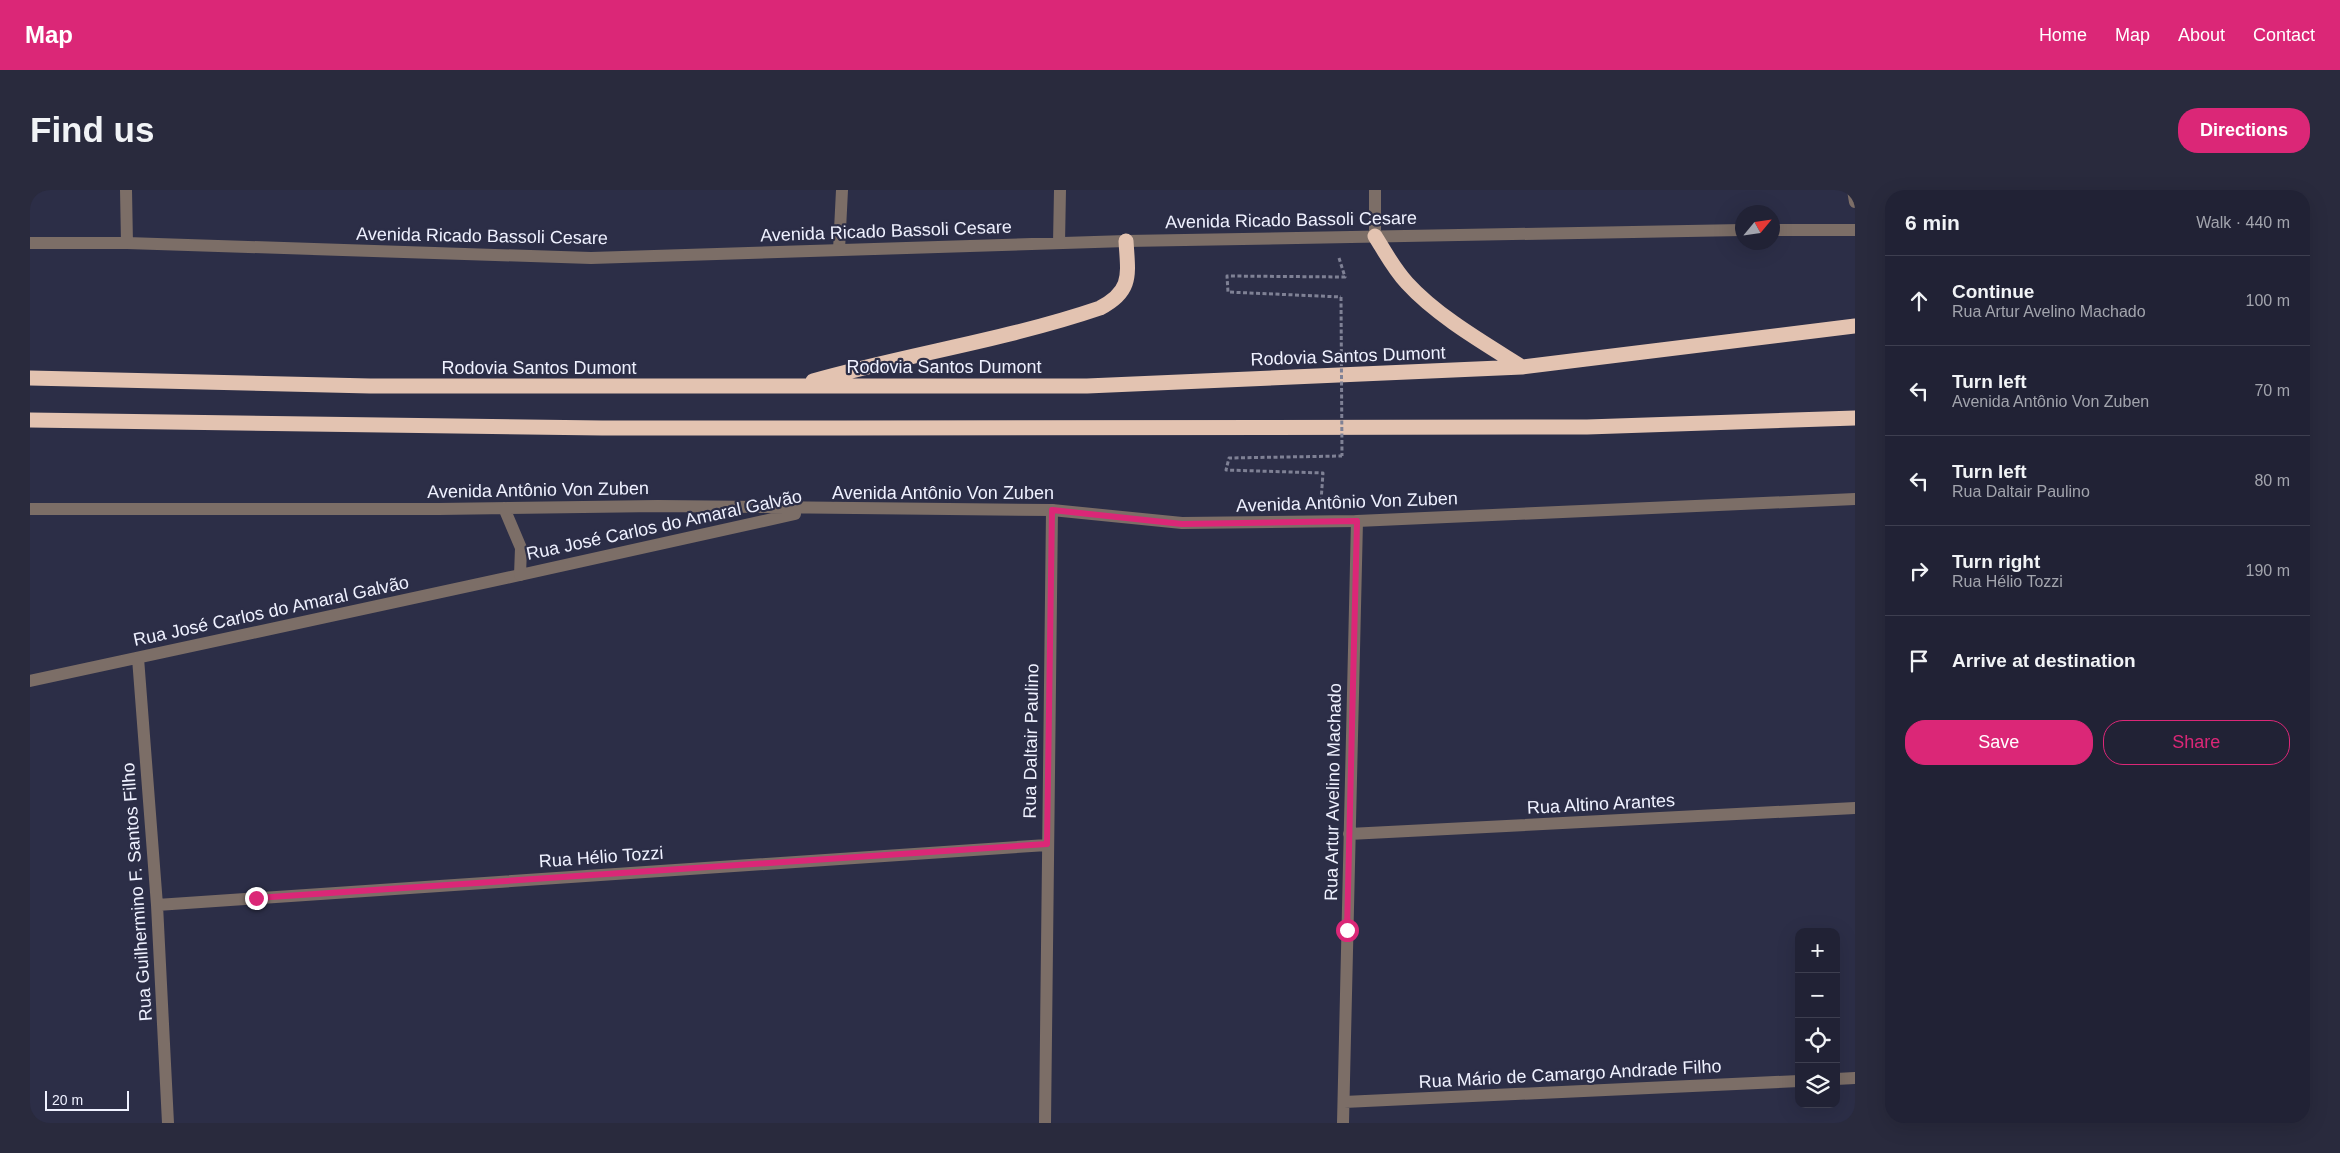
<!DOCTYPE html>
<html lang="en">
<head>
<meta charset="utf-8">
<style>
	:root { --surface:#212235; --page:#292a3d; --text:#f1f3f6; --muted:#a2a4ad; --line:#3e3f50; --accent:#db2777 }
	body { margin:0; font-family:Helvetica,sans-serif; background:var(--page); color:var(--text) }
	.controls { position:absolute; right:15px; bottom:15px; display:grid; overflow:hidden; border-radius:10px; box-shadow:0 5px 20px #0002 }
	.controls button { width:45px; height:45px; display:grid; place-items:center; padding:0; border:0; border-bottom:1px solid var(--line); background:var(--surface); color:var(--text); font:25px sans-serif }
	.compass { position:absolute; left:1705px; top:15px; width:45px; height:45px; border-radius:50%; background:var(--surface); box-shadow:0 5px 20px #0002; rotate:61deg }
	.scale { position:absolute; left:15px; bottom:12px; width:84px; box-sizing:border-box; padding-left:5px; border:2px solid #eff1ff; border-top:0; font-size:14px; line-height:18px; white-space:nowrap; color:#eff1ff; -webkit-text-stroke:4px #2c2e47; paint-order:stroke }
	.stop { position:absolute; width:15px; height:15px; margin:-11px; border:4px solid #db2777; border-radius:50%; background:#fff }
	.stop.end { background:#db2777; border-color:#fff; box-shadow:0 1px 5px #0008 }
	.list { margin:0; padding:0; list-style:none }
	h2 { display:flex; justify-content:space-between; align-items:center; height:65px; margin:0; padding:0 20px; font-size:21px }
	h2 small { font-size:16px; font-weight:400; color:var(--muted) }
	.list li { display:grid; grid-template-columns:32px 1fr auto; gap:15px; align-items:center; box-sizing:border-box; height:90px; padding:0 20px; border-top:1px solid var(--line) }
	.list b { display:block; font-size:19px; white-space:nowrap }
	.list p { margin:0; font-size:16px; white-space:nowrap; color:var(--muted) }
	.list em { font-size:16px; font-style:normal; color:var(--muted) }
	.actions { display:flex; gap:10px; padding:15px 20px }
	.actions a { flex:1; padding:11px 0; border:1px solid var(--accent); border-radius:20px; text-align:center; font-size:18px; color:var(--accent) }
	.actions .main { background:var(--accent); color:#fff }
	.icon { flex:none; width:28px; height:28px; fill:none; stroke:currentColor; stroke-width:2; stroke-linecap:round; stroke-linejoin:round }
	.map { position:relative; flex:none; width:1825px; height:933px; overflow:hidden; border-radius:20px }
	header { display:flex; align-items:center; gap:30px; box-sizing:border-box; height:70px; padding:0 25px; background:var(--accent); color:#fff }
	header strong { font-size:24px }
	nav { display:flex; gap:28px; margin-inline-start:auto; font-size:18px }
	.intro { display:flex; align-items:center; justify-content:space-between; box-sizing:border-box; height:120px; padding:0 30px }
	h1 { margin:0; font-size:35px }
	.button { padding:12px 22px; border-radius:20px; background:var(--accent); color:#fff; font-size:18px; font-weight:700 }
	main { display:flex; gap:30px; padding:0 30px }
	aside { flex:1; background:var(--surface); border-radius:20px; box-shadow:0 5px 20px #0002 }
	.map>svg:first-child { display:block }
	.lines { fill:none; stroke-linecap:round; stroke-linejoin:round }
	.path { stroke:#7f8195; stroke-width:3; stroke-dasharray:4 2.5; stroke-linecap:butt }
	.service { stroke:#7c6e67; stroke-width:12 }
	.minor { stroke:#7c6e67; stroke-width:12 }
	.tertiary { stroke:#7c6e67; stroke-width:12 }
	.motorway { stroke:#e3c3b1; stroke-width:15 }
	.path-bridge { stroke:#7f8195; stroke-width:3; stroke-dasharray:4 2.5; stroke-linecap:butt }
	.route { stroke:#db2777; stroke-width:6 }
	.labels { text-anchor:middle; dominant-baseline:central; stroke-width:4.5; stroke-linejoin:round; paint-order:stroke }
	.street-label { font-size:18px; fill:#eff1ff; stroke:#2c2e47 }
</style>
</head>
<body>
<header>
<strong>Map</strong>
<nav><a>Home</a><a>Map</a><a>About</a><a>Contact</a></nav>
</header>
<div class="intro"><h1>Find us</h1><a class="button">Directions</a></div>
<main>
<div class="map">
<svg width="1825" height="933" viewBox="0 0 1825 933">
	<rect width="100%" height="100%" fill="#2c2e47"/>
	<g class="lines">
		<!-- path -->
		<path class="path" d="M1309,68L1315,87L1197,86L1198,102L1311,107
			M1291,311L1293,283L1196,280L1199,268L1312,266"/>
		<!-- service -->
		<path class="service" d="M1823,0L1825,12
			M809,60L812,0"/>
		<!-- minor -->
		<path class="minor" d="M96,0L97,53
			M1345,46V0
			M0,53H97L561,68L1096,51
			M1029,53L1030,0
			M108,468L127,715L138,933
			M0,491L490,385
			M1319,644L1825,618
			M127,715L1017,655
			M1806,889L1825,888
			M1314,912L1769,891
			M1015,933L1022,320
			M1313,933L1327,331"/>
		<!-- tertiary -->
		<path class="tertiary" d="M1742,40H1825
			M1096,51C1302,48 1507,42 1712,40
			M474,318L491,358L490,385L765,324
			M0,319H408L628,316L1022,320L1152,333L1327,331L1825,309"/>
		<!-- motorway -->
		<path class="motorway" d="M1345,46C1355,62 1364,79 1377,93C1407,126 1454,153 1492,177
			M0,188L340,196H1057L1492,177L1825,136
			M783,191C878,164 976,150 1070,118C1103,101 1098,84 1096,51
			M0,230L572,238H813L1557,237L1825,228"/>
		<!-- path-bridge -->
		<path class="path-bridge" d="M1311,107L1312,266"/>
	</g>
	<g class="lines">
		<!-- route -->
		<path class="route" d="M226,708L1017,654L1022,320L1152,334L1327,331L1317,740"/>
	</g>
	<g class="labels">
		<!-- street labels -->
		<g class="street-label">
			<text transform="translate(1261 30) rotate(-1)">Avenida Ricado Bassoli Cesare</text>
			<text transform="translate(856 41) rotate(-2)">Avenida Ricado Bassoli Cesare</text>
			<text transform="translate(452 46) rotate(1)">Avenida Ricado Bassoli Cesare</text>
			<text transform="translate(1318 166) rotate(-2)">Rodovia Santos Dumont</text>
			<text x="914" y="177">Rodovia Santos Dumont</text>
			<text x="509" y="178">Rodovia Santos Dumont</text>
			<text transform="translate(508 300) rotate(-1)">Avenida Antônio Von Zuben</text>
			<text x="913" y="303">Avenida Antônio Von Zuben</text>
			<text transform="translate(1317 312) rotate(-2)">Avenida Antônio Von Zuben</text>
			<text transform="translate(634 335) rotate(-12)">Rua José Carlos do Amaral Galvão</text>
			<text transform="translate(241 421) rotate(-12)">Rua José Carlos do Amaral Galvão</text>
			<text transform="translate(1001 551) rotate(-89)">Rua Daltair Paulino</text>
			<text transform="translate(1303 602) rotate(-89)">Rua Artur Avelino Machado</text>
			<text transform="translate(1571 614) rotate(-3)">Rua Altino Arantes</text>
			<text transform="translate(571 667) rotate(-4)">Rua Hélio Tozzi</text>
			<text transform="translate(107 702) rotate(-94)">Rua Guilhermino F. Santos Filho</text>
			<text transform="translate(1540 884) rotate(-3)">Rua Mário de Camargo Andrade Filho</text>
		</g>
	</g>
</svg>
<div class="controls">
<button>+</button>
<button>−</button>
<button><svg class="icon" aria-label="locate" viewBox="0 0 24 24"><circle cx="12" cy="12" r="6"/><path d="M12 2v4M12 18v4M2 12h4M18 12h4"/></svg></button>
<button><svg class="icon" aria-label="layers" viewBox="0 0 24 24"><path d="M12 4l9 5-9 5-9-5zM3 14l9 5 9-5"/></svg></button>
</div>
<svg class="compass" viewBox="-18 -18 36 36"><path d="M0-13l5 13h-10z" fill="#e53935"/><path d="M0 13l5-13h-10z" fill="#a2a4ad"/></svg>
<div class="scale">20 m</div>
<div class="stop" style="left:1317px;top:740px"></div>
<div class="stop end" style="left:226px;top:708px"></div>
</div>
<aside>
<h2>6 min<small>Walk · 440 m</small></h2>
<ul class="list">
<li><svg class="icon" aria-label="ahead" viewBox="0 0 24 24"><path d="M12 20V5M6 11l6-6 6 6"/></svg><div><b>Continue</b><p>Rua Artur Avelino Machado</p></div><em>100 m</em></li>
<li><svg class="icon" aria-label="left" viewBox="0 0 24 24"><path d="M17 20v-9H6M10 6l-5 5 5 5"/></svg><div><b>Turn left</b><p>Avenida Antônio Von Zuben</p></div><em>70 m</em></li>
<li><svg class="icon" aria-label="left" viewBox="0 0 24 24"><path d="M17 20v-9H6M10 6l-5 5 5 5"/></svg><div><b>Turn left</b><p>Rua Daltair Paulino</p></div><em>80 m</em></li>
<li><svg class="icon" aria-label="right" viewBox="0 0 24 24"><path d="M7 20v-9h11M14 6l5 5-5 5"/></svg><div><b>Turn right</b><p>Rua Hélio Tozzi</p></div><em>190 m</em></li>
<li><svg class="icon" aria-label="arrive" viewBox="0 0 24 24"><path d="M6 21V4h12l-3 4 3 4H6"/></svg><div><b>Arrive at destination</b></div></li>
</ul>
<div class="actions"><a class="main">Save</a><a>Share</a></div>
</aside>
</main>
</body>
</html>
